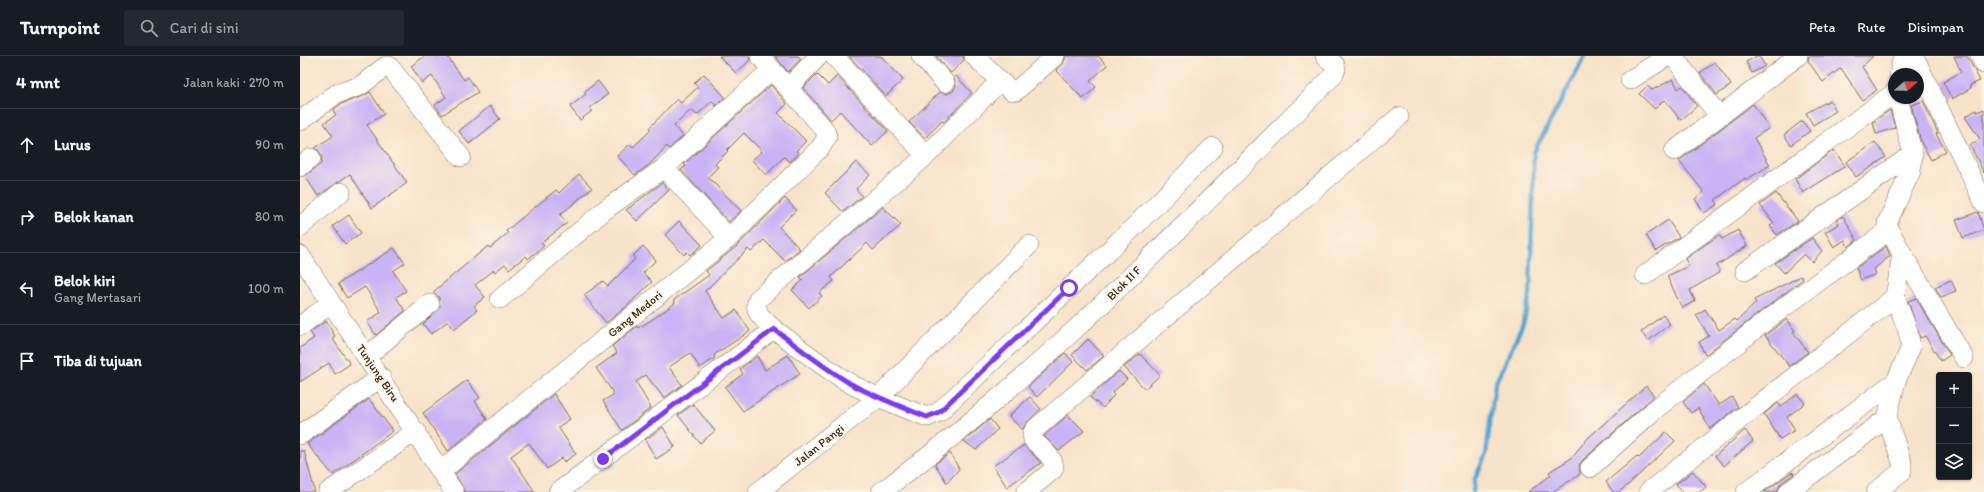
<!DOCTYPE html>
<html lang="id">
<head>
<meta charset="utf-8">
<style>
	:root { --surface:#171b24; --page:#242831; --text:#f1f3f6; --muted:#9ea1a6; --line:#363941 }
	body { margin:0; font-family:Itim,sans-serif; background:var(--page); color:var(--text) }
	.controls { position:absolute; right:12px; bottom:12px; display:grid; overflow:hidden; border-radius:4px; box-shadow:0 1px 3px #0004 }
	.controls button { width:36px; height:36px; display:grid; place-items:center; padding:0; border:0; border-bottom:1px solid var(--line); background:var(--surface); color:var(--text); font:20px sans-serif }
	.compass { position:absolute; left:1588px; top:12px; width:36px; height:36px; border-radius:50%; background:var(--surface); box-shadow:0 1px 3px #0004; rotate:70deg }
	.stop { position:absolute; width:12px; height:12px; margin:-9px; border:3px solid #7c3aed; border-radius:50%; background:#fff }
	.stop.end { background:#7c3aed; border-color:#fff; box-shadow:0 1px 4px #0008 }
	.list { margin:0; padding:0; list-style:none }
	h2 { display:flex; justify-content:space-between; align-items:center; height:52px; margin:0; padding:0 16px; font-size:17px }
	h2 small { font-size:13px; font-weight:400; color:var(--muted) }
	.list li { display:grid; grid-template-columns:26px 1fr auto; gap:12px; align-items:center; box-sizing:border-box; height:72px; padding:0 16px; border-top:1px solid var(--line) }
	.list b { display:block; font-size:15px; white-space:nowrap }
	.list p { margin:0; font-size:13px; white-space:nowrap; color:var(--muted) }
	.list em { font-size:13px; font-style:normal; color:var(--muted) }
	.icon { flex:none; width:22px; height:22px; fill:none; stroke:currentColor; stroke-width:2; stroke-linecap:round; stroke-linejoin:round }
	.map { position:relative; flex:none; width:1684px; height:436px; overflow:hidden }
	header { display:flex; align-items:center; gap:24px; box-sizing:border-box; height:56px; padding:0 20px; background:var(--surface); border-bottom:1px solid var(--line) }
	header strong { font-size:19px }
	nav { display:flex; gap:22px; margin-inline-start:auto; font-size:14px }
	.search { width:280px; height:36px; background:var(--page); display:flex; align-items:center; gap:10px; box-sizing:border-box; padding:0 14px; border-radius:4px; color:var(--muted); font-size:15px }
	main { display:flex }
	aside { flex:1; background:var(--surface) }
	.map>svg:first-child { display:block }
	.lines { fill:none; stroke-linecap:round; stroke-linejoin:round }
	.stream { stroke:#55a4cf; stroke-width:4.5 }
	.building { fill:#c9b3f4 }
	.minor-casing { stroke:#7d6b5a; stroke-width:20 }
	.minor { stroke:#fff; stroke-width:19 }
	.route { stroke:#7c3aed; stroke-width:5 }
	.labels { text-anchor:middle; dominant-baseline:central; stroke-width:3; stroke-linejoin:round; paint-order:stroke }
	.street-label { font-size:12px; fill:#3b2a1e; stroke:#fcf5e5 }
</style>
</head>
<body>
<header>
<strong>Turnpoint</strong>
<div class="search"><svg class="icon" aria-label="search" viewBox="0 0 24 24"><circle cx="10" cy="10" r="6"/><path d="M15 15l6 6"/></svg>Cari di sini</div>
<nav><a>Peta</a><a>Rute</a><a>Disimpan</a></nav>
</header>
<main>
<aside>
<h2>4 mnt<small>Jalan kaki · 270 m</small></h2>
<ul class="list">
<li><svg class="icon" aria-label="ahead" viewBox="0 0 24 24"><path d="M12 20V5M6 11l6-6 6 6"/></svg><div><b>Lurus</b></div><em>90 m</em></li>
<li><svg class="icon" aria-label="right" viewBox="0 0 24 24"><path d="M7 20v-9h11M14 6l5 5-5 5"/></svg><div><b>Belok kanan</b></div><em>80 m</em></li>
<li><svg class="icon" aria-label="left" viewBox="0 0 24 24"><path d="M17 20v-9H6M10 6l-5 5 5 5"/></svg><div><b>Belok kiri</b><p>Gang Mertasari</p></div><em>100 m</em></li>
<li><svg class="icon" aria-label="arrive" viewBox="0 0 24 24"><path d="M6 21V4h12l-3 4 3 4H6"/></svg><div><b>Tiba di tujuan</b></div></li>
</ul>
</aside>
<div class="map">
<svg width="1684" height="436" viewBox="0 0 1684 436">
	<rect width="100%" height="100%" fill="#fcf5e5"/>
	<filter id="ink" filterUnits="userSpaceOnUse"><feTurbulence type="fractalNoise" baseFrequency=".025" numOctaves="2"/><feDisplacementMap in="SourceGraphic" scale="8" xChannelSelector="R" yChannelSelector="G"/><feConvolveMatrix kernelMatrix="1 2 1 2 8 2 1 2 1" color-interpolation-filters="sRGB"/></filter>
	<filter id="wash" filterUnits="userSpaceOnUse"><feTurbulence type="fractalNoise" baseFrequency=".012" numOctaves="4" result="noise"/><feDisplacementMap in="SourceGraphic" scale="16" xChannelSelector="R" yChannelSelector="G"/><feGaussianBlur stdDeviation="0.9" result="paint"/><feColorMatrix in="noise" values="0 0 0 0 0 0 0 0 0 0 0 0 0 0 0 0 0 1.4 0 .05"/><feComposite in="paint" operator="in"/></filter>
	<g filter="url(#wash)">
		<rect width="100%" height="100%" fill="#f7e3c9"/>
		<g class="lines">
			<!-- stream -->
			<path class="stream" d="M1173,436L1174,425L1186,398L1195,328L1223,268L1230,238L1234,96L1285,0"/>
		</g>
		<g id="blocks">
			<!-- building -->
			<path class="building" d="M125,0H147L164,24L168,21L178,36L142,59L135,49L146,41L132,20L122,27L111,10Z
				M419,0H449L450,4L436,17Z
				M475,0H498L501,3L488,16Z
				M549,0H581L603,24L586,40Z
				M636,0H663L664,4L651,17Z
				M766,0H798L807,9L790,25L796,31L783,43L756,14L763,8Z
				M1457,0H1459L1465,10L1452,17L1446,6Z
				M1509,0H1573L1562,11L1577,34L1562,44L1541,12L1523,26L1508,5Z
				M1654,0H1667L1680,25L1670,29L1671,32L1652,43L1643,26L1661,16Z
				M1415,6L1431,29L1417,39L1400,17Z
				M404,18L425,41L416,50L412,45L397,59L391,54L374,70L383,80L369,93L367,90L350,108L335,119L317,100L330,88L333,91L351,74L349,72L377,43L381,47L398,31L394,27Z
				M517,18L528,29L537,20L588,75L572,90L540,55L531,64L503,32Z
				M656,20L672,37L644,66L642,65L625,82L609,66L640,36L647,38L653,35L656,30L654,22Z
				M1373,23L1378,33L1382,30L1397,50L1381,64L1364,44L1355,53L1339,38L1347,30L1352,34Z
				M298,25L308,38L290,52L292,55L280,64L270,51L286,38L284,36Z
				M471,29L487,48L478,57L506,85L496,95L499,97L490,106L484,101L466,119L452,104L462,95L444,77L427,94L428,95L415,108L418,111L408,121L441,155L429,166L381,114L386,110L384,108Z
				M70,36L84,58L67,69L107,127L72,152L50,118L18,140L5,120L21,108L22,100L19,95L15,92L33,80L24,67L36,59L33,54L41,48L63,40Z
				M1530,44L1536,55L1513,69L1506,57Z
				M1623,45L1638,77L1636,78L1646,95L1631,104L1621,86L1611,49Z
				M1453,48L1469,72L1454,82L1470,109L1446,124L1445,122L1415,144L1418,148L1404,157L1395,143L1404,136L1379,105Z
				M190,50L200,63L169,88L159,75Z
				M1684,53V117L1670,89L1680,83L1665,61L1676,54L1677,56Z
				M1590,54L1595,72L1576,78L1573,66Z
				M1502,65L1510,75L1491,89L1484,79Z
				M1575,86L1586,101L1556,121L1546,106Z
				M1534,94L1545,110L1503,137L1495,123Z
				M556,106L570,119L556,133L562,140L543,156L525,137Z
				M279,118L292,132L260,159L267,167L241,187L244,190L228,203L226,200L209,213L205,208L195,216L194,214L175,229L185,241L174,250L177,254L154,273L148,265L131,278L123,268L140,251L139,241L133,236L188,190L190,192L208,177L206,175L236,150L256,134L259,137Z
				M362,127L369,134L337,165L326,154Z
				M1476,137L1498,165L1477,179L1470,170L1474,167L1460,149Z
				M485,142L496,154L479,171L500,193L485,205L464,184L451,196L448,193L405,235L424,262L436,254L450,275L414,299L415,302L400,312L390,297L369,311L382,329L364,342L346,319L336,326L351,352L322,374L303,345L314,338L296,312L317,297L312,290L337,270L338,272L353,263L375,247L374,244L409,219L406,215L437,190Z
				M583,151L601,169L573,194L567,187L531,221L534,225L519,237L522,240L509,252L492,234L503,224L500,221Z
				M1678,156L1684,174L1663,182L1656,164Z
				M49,159L61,177L45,188L33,170Z
				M1543,160L1557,184L1548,191L1545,184L1534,191L1525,176L1539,168L1537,164Z
				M1368,164L1379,181L1356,195L1346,179Z
				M379,165L402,189L390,199L387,196L384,199L365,179Z
				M1438,174L1447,190L1416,210L1420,216L1390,234L1395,245L1382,252L1367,220L1389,210L1385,203L1419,179L1422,183Z
				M1512,182L1522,195L1512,206L1504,198L1484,217L1475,207Z
				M343,190L356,204L343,217L352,226L326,251L306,267L284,239L303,225L308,230L335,203L333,200Z
				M1586,190L1590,200L1574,213L1576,218L1561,224L1556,212Z
				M94,192L105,207L93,215L106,235L96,241L105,255L76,279L67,266L81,256L65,231L47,242L38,228Z
				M1501,220L1503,223L1405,299L1399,286L1409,280L1396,259L1405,253L1419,274L1435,263L1437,265L1456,247L1454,244Z
				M1651,224L1656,235L1641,241L1635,231Z
				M1616,242L1650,299L1641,305L1625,280L1620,282L1608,245Z
				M1363,259L1370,268L1348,285L1341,276Z
				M1487,263L1495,275L1493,276L1508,296L1489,310L1465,279Z
				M26,265L35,280L32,282L50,308L35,318L29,307L0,326V292L14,282L10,276Z
				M788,283L804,300L787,314L772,299Z
				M765,297L773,306L737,341L728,331Z
				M840,298L860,319L845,333L824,311Z
				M488,299L500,318L443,355L425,331L443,318L440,313L457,300L465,314Z
				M819,315L827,323L812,337L814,339L803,352L790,341Z
				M167,324L180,342L175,345L187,363L148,395L123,357Z
				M1404,328L1419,349L1432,341L1438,351L1410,373L1398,352L1391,357L1383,346Z
				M1346,330L1354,340L1283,404L1279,409L1280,417L1279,419L1252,436H1228L1251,419L1249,416L1270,403L1288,382Z
				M254,338L270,363L258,371L276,398L264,406L262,402L247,413L229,387L211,400L235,436H165L155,418Z
				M1497,338L1505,347L1487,361L1495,374L1480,383L1464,358L1478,347L1481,351Z
				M730,341L741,353L727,366L722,374L709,360Z
				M69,343L93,375L33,419L7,388Z
				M393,348L415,375L400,387L378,359Z
				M768,359L784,375L759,395L744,380Z
				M690,363L698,373L676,394L664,385Z
				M363,371L375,391L356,403L345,384Z
				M1445,374L1453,385L1424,410L1415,400Z
				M1366,376L1375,385L1328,429L1319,436H1313L1306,426L1337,400L1339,402Z
				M724,389L741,407L707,431L693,410Z
				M0,395H4L15,436H0Z
				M650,397L659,413L647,427L635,408Z
				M1393,415L1406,431L1400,436H1383L1376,428Z
				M1492,416L1494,418L1481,427L1477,436H1464Z"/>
		</g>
	</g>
	<g filter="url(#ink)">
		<use href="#blocks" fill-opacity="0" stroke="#7d6b5a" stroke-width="1"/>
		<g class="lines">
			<!-- minor casing -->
			<g class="minor-casing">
				<path id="minor" d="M534,0L626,100
					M621,0L645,27
					M674,0L700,25L626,100L459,242C451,255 465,265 474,273C499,292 524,312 551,328C575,341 602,351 627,361L639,356L839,166L913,91
					M1373,0L1419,60
					M1614,0L1684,147
					M1680,0L1684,8
					M1599,18L1603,0
					M1330,24L1368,0
					M700,25L712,35H716L755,0
					M489,31L519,0
					M0,65L36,38L60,30L86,10H89L161,101
					M1374,95L1498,0
					M0,111L11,102
					M0,171L41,136
					M429,182L364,112L472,13
					M1602,197L1664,302
					M0,199L154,436
					M1445,215L1613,98
					M1345,219L1594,37
					M200,243L306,153L364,112
					M0,270L31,247
					M67,300L130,248
					M0,379L81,321
					M1290,412L1352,356L1468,263L1589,174
					M141,415L429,182L521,91L527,81L525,74L460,0
					M28,436L116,375
					M258,436L474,273
					M458,436L579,341L729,189
					M581,436C747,314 887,164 1033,20L1036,13L1035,9L1025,0
					M726,436L753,414C757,403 740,391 733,384L732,379L734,374L1099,61
					M1348,436L1595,241
					M1446,436L1596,325
					M1488,436L1587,362
					M1576,436L1602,415V407L1587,362L1596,325L1611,291L1608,275L1595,241L1602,197L1589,174L1587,167L1611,115L1613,98L1598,42"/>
			</g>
			<!-- minor -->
			<use href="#minor" class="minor"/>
		</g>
	</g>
	<g class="lines" filter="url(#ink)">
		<!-- route -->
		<path class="route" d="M303,403L474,273C499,292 524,312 551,328C575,341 602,351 627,361L639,356L769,232"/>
	</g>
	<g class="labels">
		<!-- street labels -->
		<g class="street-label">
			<text transform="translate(824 227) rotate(-45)">Blok II F</text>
			<text transform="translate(335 258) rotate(-39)">Gang Medori</text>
			<text transform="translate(78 317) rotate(56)">Tunjung Biru</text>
			<text transform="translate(519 389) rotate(-38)">Jalan Pangi</text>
		</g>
	</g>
</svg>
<div class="controls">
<button>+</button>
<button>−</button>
<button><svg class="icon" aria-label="layers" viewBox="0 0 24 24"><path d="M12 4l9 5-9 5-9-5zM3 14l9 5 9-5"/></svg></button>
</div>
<svg class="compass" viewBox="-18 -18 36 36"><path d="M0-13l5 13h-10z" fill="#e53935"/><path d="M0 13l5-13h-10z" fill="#9ea1a6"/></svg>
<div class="stop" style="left:769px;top:232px"></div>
<div class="stop end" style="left:303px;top:403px"></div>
</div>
</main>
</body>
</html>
